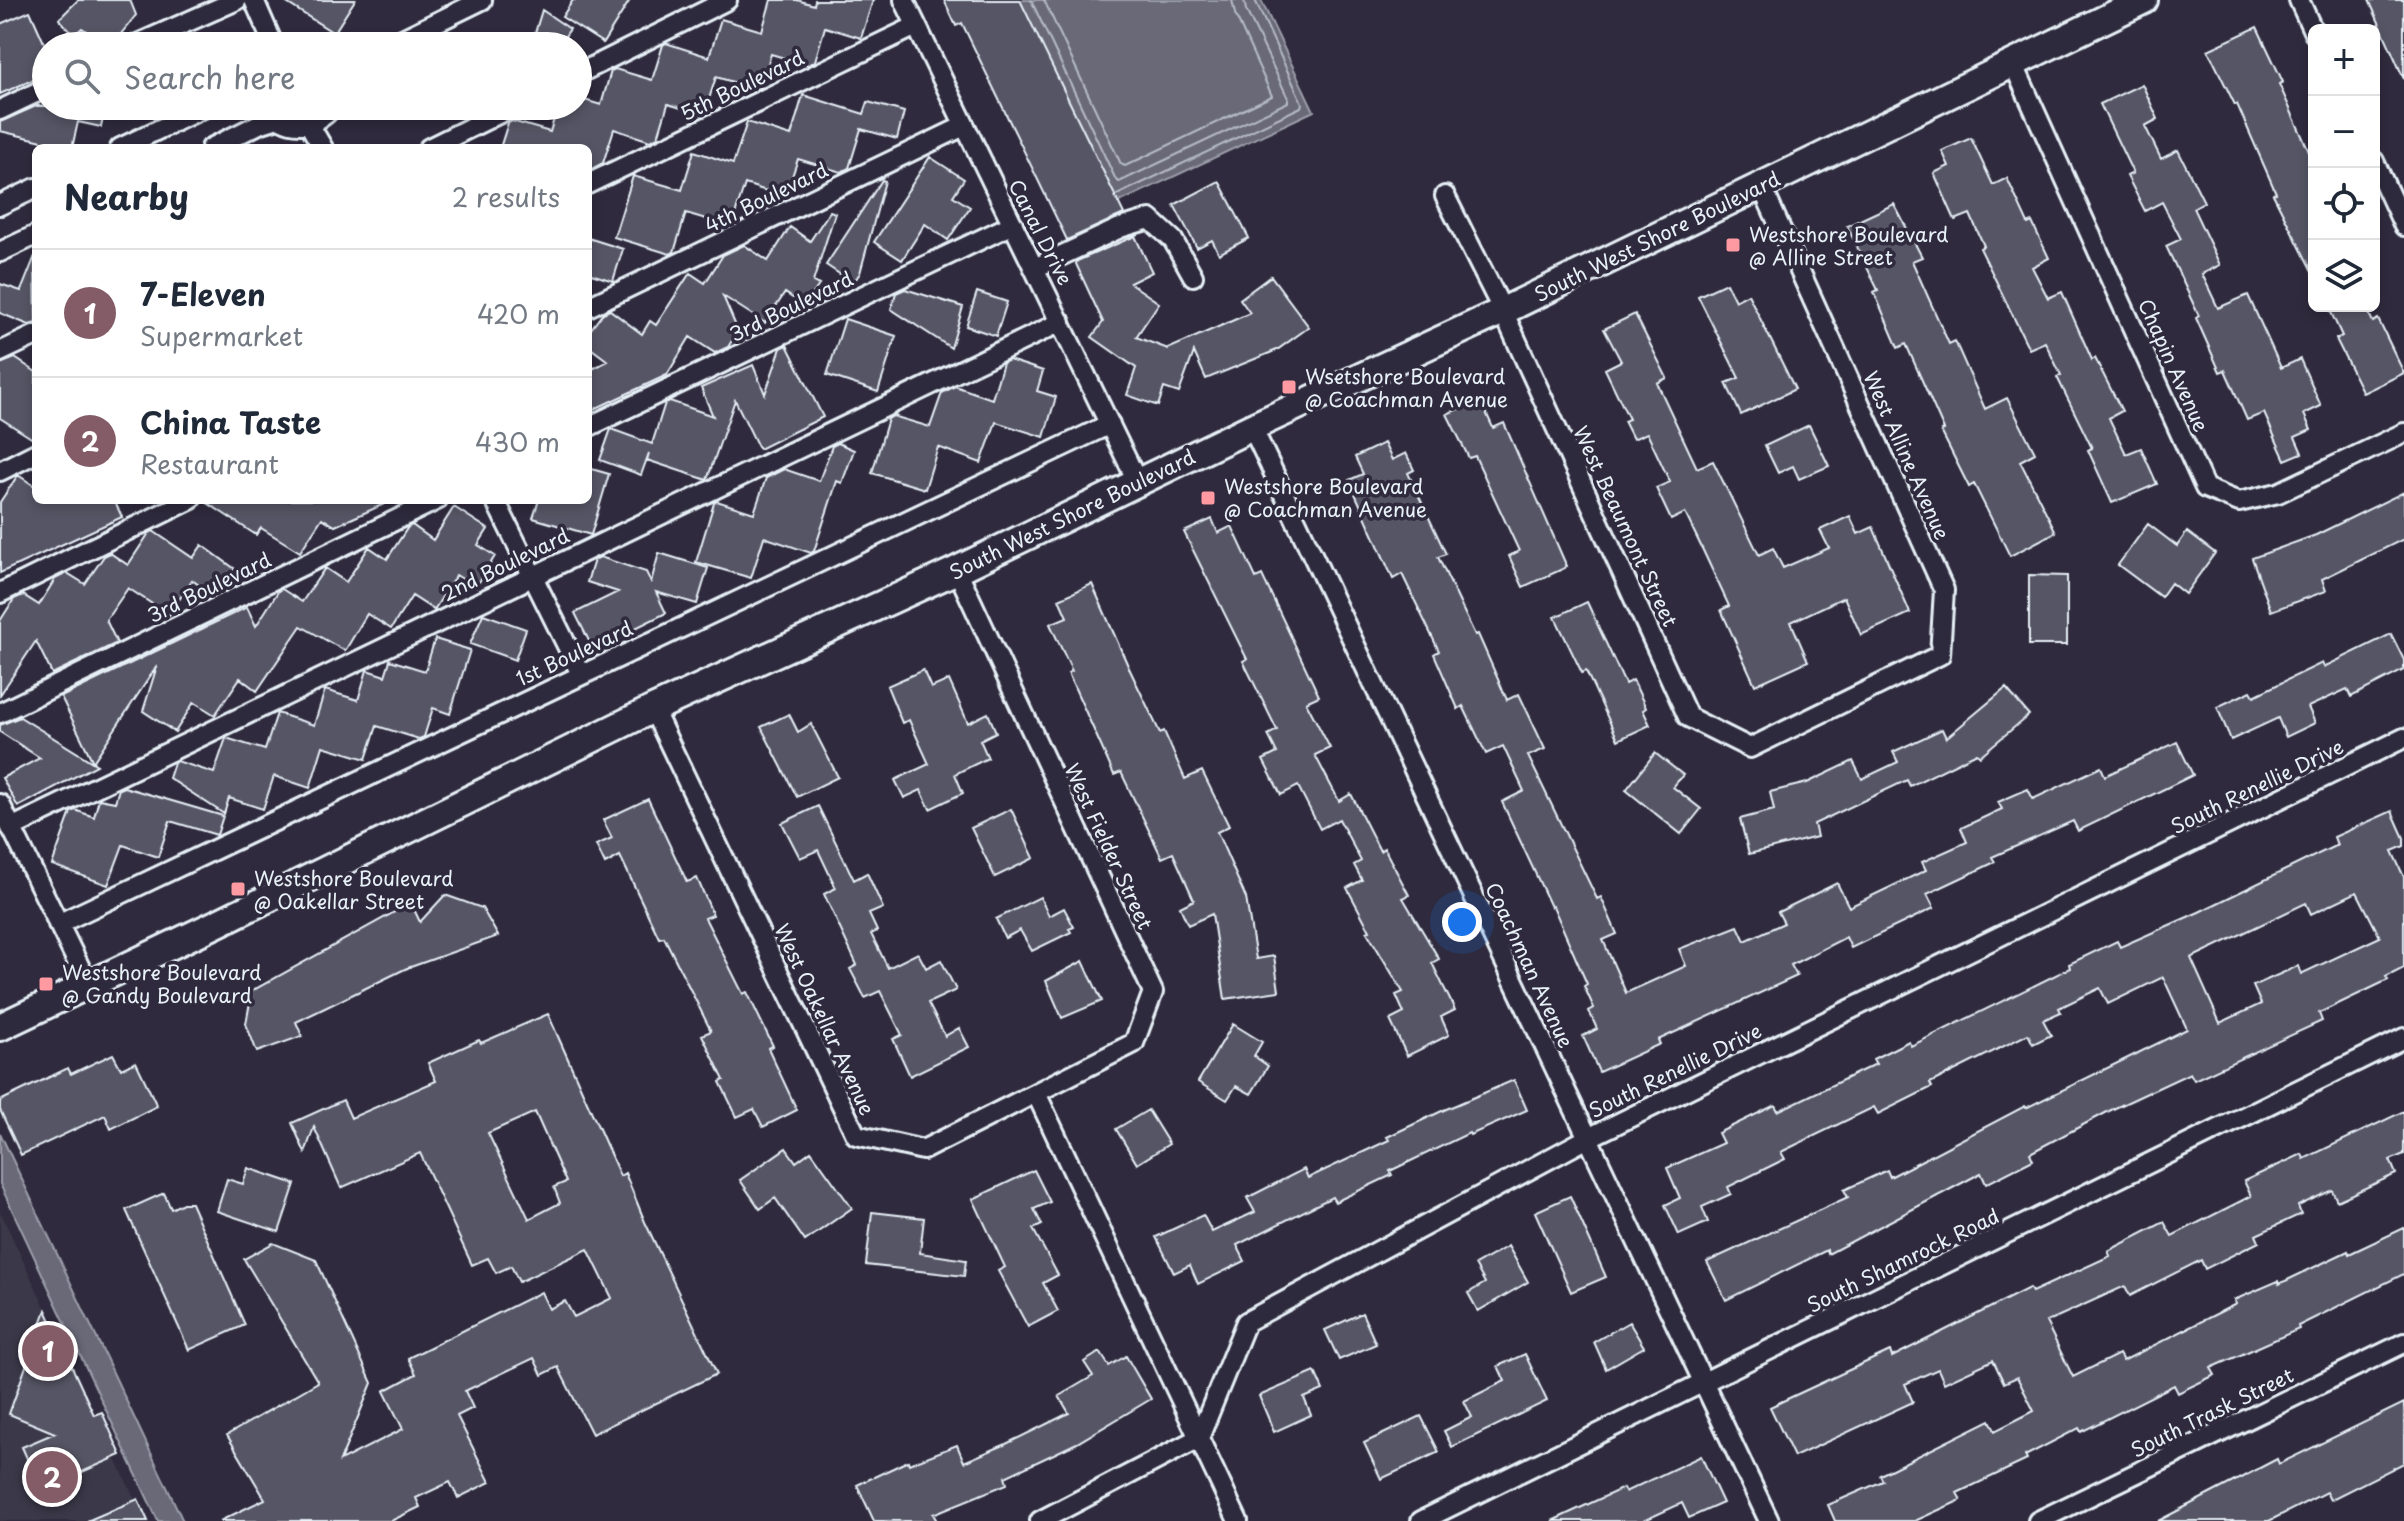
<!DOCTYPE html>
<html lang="en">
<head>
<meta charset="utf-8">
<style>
	:root { --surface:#fff; --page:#f6f6f7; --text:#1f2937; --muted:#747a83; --line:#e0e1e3; --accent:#845c67 }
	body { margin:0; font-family:"Playpen Sans",sans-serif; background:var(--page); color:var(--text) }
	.controls { position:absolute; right:24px; top:24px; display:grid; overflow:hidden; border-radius:12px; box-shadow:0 4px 12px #0003 }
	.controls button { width:72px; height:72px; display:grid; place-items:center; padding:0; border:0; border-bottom:2px solid var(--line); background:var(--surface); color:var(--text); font:40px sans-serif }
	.you { position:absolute; left:1462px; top:922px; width:28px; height:28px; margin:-20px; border:6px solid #fff; border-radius:50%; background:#1a73e8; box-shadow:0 0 0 12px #1a73e833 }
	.badge { display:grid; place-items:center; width:52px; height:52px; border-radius:50%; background:var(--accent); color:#fff; font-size:26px; font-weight:700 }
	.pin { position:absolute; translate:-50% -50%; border:4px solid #fff; box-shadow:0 2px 8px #0006 }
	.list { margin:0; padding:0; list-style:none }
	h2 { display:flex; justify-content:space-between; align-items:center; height:104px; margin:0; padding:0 32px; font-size:34px }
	h2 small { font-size:26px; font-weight:400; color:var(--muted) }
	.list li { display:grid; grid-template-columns:52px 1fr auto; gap:24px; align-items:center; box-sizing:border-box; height:128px; padding:0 32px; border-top:2px solid var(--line) }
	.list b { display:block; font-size:30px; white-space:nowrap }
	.list p { margin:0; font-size:26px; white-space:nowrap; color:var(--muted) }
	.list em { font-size:26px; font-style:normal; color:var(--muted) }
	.icon { flex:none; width:44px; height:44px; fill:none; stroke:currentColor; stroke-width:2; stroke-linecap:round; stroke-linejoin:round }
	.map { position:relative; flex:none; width:2404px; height:1521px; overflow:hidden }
	.search { position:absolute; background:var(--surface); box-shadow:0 4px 12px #0003; left:32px; top:32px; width:560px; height:88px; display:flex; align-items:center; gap:20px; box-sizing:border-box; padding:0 28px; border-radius:44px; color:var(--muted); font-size:30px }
	.panel { position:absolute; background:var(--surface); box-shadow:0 4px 12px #0003; left:32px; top:144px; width:560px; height:360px; border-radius:12px }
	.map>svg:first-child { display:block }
	.built { fill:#3b3749 }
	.water { fill:#696978; stroke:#9c9fab; stroke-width:2 }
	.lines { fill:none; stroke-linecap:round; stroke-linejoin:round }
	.shore { stroke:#b5bbc5; stroke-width:2 }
	.building { fill:#575565; stroke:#e8f1f8; stroke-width:2; fill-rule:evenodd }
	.street-casing { stroke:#e8f1f8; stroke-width:24 }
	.secondary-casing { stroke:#e8f1f8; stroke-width:32 }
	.street { stroke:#2f2a3d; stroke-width:18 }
	.secondary { stroke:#2f2a3d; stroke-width:26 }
	.poi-dot { fill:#ff9aa2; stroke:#2f2a3d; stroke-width:3 }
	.labels { text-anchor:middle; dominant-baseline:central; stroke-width:7; stroke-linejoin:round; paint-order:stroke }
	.street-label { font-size:20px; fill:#e8f1f8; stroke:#2f2a3d }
	.poi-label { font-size:20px; fill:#e8f1f8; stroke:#2f2a3d; text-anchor:start }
</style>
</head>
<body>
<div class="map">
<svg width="2404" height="1521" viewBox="0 0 2404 1521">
	<rect width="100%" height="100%" fill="#2f2a3d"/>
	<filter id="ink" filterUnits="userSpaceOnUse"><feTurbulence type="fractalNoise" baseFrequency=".0125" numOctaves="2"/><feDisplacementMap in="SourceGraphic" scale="16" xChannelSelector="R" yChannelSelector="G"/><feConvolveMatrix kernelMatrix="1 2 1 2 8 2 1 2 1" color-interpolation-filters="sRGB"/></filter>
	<g filter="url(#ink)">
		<!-- built -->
		<path class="built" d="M0,1211L145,1521H0Z"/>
		<!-- water -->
		<path class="water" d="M1011,0H1261L1314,111L1109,207Z
			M0,1133L183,1521H158L0,1184Z"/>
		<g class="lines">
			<!-- shore -->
			<path class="shore" d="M1031,0L1116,180L1119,182L1288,102V98L1246,10L1244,0
				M1044,0L1121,164L1125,166L1272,96L1235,14L1232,0
				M1117,195L1301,107L1302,103L1255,0"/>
		</g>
		<!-- building -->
		<path class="building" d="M78,0H130L136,15L116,40L98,39L82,28L74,35L59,19Z
			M282,0H355L334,33Z
			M573,0H630L603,43L562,17Z
			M771,0H797L814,5L815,0H873L861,38L825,27L815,61L808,65L771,54L761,87L757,89L716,77L704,115L668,104L658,137L650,141L614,129L603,163L588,171V148H500L508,123L512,121L550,132L558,106H578V98L601,105L611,71L615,69L652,80L663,45L666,43L709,57L721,19L762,31Z
			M944,0H1020L1124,214L1067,240L962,23L956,26Z
			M2369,0H2404V79Z
			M542,10L570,29L558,46H531Z
			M30,11L46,47V74L0,94V24Z
			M2257,27L2283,82L2279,84L2314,163V275L2273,194L2276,193L2237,104L2235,105L2208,50Z
			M2142,84L2158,119L2145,126L2161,159L2178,150L2204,202L2193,208L2220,265L2202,274L2218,308L2248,295L2281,368L2300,359L2321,406L2304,414L2311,430L2295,437L2302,453L2285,460L2264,413L2247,420L2225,370L2220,372L2196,318L2199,316L2166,246L2181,239L2162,202L2145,211L2127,176L2133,173L2100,104Z
			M803,95L864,114L868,102L904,112L897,139L861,129L849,168L841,172L798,159L785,197L745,184L732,224L729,226L686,213L674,252L670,254L614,237L633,176L682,190L694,151L733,164L747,122L791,136Z
			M36,106H106L101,127L78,122L72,148L0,131V122Z
			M1971,138L1993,185L2007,178L2028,224L2032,222L2049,258L2032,267L2048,298L2062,292L2092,360L2095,358L2122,411L2109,418L2126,454L2141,448L2157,484L2112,503L2088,450L2092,448L2057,377L2061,375L2045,342L2029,349L1980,248L1984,246L1970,214L1955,220L1934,173L1949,166L1942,151Z
			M930,157L964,179L953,196L970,207L948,240L925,224L902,260L874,242Z
			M882,180L885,181L860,273L853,283L826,265Z
			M1219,181L1249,238L1219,254L1212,240L1197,248L1174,205Z
			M1894,204L1922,257L1912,261L1949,344L1955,341L1985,409L2007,398L2035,453L2020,461L2056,532L2010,556L1974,484L1969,487L1941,431L1944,430L1906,344L1898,348L1874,292L1878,290L1847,226Z
			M830,211L835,213L813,282L819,285L805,306L785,293L765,323L723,296L738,331L728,347L715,353L690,337L667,375L588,412V371L608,361L588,346V333L603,313L610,310L642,334L650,321L656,325L690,273L705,283L723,255L744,245L768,261L790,227L810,241Z
			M1135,236L1152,272L1130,283L1159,303L1136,337L1168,349L1250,313L1240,299L1271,276L1309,327L1277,350L1206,379L1194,352L1179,393L1164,388L1158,406L1127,395L1136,368L1092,337L1103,322L1076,264L1077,261Z
			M588,238L623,249L613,281L588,273Z
			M35,256L36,323L29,325L0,313V284L21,291Z
			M1726,283L1735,301L1748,294L1795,389L1741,415L1726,383L1739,378L1698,296Z
			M905,289L963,307L951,348L891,309L896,293Z
			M977,292L1007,302L996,336L966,326Z
			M2328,306H2365L2373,322L2378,319L2404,373L2363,393L2336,339L2342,336Z
			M1635,314L1667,378L1657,383L1697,468L1713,461L1759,555L1773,548L1783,568L1829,548L1820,530L1850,516L1858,534L1873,527L1910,613L1861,635L1844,597L1791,622L1808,661L1755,685L1721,610L1729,606L1700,544L1685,513L1671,520L1656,488L1670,482L1647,433L1633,439L1624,421L1629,419L1605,369L1621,361L1604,329Z
			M845,319L896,336L878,392L827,375Z
			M787,345L823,417L759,449L735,400L707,480L647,460L649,453L641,475L600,460L611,429L652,444L665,403L670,401L713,416L701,388L753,365L765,394L781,348Z
			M15,358L36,372V441L0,418V364Z
			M1009,360L1043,371L1037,391L1056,397L1044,437L996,422L981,463L938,447L925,489L872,473L888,419L893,416L930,427L942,393L955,386L992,399L1003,363Z
			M1480,399L1493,428L1504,423L1567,567L1523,587L1509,556L1519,551L1475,456L1469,458L1447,414Z
			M1809,425L1829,466L1799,479L1793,466L1778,473L1765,446Z
			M838,443L854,450L842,483L837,481L814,551L811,553L764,537L751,578L696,562L714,503L717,501L754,513L766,478L784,469L819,481L832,446Z
			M1384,443L1392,460L1406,453L1414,470L1408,473L1446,554L1438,557L1475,635L1478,634L1507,700L1519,694L1545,749L1528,756L1597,899L1601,897L1617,934L1603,940L1626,993L1686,966L1679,949L1738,926L1745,941L1784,923L1778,912L1837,883L1849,907L1926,870L1922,862L1967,842L1961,828L2002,809L1998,802L2028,789L2033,799L2101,767L2105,776L2177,742L2193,775L2078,831L2073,821L1992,857L1995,862L1927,894L1934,908L1851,948L1846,937L1791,965L1797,976L1658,1040L1660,1044L1599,1072L1583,1036L1597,1029L1589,1011L1594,1008L1584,986L1587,984L1553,906L1551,907L1502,802L1524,791L1503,746L1486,754L1463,706L1458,709L1434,654L1439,651L1402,574L1393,579L1349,480L1363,474L1355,457Z
			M588,468L609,474L591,535L533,518L539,500H588Z
			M18,475L36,487V500H114L122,517L0,573V502Z
			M2404,492V539L2322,579L2326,591L2271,611L2252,558L2316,535Z
			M203,500H393L335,526L322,518L300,552L261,528L256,535Z
			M454,507L488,529L478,545L495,556L476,587L456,575L434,610L412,596L391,629L367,614L345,651L301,626L257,691L240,678L215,715L194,702L175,732L143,711L157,666L93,762L61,697L247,607L256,626L279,590L282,589L302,602L325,568L346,582L369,547L387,559L408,527L412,525L433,540Z
			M1212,519L1218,533L1232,526L1256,578L1262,575L1319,696L1306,702L1330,748L1315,755L1339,801L1351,794L1380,851L1384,848L1409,895L1403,898L1439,959L1432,963L1455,1010L1441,1017L1449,1035L1407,1056L1390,1020L1404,1013L1396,995L1403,992L1367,932L1370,931L1347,888L1362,880L1354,865L1361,861L1339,819L1320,829L1298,786L1281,795L1263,760L1277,753L1268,735L1277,730L1243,661L1247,659L1184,532Z
			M2148,524L2177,546L2187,532L2215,553L2185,594L2171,583L2161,597L2118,565Z
			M153,531L193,558L202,545L235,569L214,596L192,580L169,615L128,588L106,620L117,643L52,674L36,641L0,695V621L14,599L23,595L39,605L55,579L67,573L85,584L104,556L110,553L128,565L149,533Z
			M659,553L708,568L697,604L656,592L666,613L593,649L575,613L618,592L587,582L594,560L600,557L646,572L651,582Z
			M2029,575L2067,576V645H2029Z
			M1092,584L1129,668L1160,733L1164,731L1185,779L1202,771L1229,826L1217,832L1246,898L1256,959L1274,956L1279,991L1225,999L1212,914L1188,925L1180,907L1194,900L1173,853L1162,858L1121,772L1114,775L1093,728L1068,673L1072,671L1050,624L1067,617L1059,599Z
			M1587,602L1625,684L1633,680L1646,708L1643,710L1650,725L1618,740L1586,671L1582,673L1555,617Z
			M483,614L526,629L515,660L470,644Z
			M2391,634L2404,660V670L2351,697L2347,689L2308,707L2315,723L2286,737L2278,718L2231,740L2217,707L2251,691L2254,696L2322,663L2324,667Z
			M435,639L470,650L450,714L433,708L424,737L419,739L377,726L366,759L323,746L310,788L274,776L263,809L229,798L224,814L169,778L174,763L177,761L214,773L226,738L265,750L277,713L314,725L325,690L358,700L367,670L385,676L390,660L425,671Z
			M923,670L931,688L949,680L968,723L988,713L996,732L980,740L988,758L955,774L963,793L930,809L921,790L904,798L895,780L929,764L909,720L902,723L887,686Z
			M2006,688L2029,715L1980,756L1977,753L1910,786L1907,780L1814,824L1817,837L1749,854L1740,819L1774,810L1770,792L1807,783L1853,761L1862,779L1898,762L1893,752L1942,729L1946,738Z
			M789,714L798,732L811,724L838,777L797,797L761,727Z
			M20,717L97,765L18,807L2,778L40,758L0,732V725Z
			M1655,753L1683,775L1673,787L1701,809L1681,834L1626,790Z
			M124,787L223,816L217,835L170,821L158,857L123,845L108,885L52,865L71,812L75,810L94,817L99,799L115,802L119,789Z
			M648,799L687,882L697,878L713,915L705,918L743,994L747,992L773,1046L768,1048L797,1110L763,1127L754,1109L737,1117L720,1082L724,1080L702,1035L711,1031L664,937L659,938L620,856L605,864L596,845L612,838L603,820Z
			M818,806L854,880L867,873L883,908L869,914L877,931L871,934L888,968L918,953L926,968L941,960L956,990L928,1003L945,1036L959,1028L969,1047L910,1076L893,1039L902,1035L880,991L865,998L850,969L857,965L824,894L836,888L818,850L800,858L782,823Z
			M1011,809L1034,858L995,877L971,828Z
			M2392,811L2404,838V846L2392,851L2404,877V968L2386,977L2388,980L2319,1013L2322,1021L2194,1080L2190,1073L2113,1109L2030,1153L2033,1160L1986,1184L1981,1173L1828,1254L1827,1250L1726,1300L1707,1262L1848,1197L1844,1190L1887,1170L1890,1177L2025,1106L2026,1108L2187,1029L2163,977L2108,1004L2100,988L2059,1008L2061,1012L2043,1020L2051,1035L2033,1044L2028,1034L1930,1083L1932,1087L1878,1114L1874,1107L1781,1152L1785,1159L1728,1187L1731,1194L1702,1207L1708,1222L1679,1235L1665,1205L1680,1198L1667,1168L1723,1143L1718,1133L1775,1105L1778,1111L1876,1064L1873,1059L1909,1041L1911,1046L2070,968L2069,964L2117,941L2120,947L2199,912L2337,845L2334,837ZM2357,892L2380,937L2301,974L2298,966L2253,986L2261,1004L2220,1023L2191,958L2306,903L2311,914Z
			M445,895L482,908L498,936L405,969L296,1022L302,1036L257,1052L246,1024L252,991L411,903L420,922Z
			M1040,897L1049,916L1064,908L1074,927L1069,929L1071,932L1032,951L1020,930L1005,938L996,919Z
			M1083,961L1102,1001L1062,1018L1046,981Z
			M548,1014L620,1176L625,1173L645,1222L717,1374L592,1434L558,1367L542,1375L534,1358L465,1391L473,1408L457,1416L490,1482L458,1498L450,1482L416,1498L420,1507L391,1521H220L265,1499L227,1435L318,1382L244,1259L273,1243L316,1260L372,1383L340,1461L403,1429L384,1391L416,1374L408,1358L541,1292L549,1309L565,1301L574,1317L612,1298L588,1249L519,1282L511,1266L496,1273L488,1258L472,1265L420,1153L341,1188L314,1127L305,1153L292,1123L343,1100L351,1118L436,1081L428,1063L479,1040L481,1043ZM535,1112L566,1182L554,1187L560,1203L529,1219L488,1133Z
			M1233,1024L1262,1042L1254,1056L1268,1066L1251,1094L1236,1086L1227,1100L1198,1082Z
			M113,1054L121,1069L136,1062L157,1106L111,1129L105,1115L21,1155L0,1110V1101L68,1068L71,1074Z
			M1514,1080L1527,1110L1470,1135L1469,1133L1390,1171L1392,1175L1335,1202L1332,1197L1237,1245L1245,1261L1198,1284L1190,1265L1174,1273L1156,1237L1203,1215L1212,1232L1255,1212L1247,1198L1304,1169L1308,1178L1389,1140L1387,1137L1444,1110Z
			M1148,1110L1169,1144L1137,1164L1116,1129Z
			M2404,1111V1154L2390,1160L2396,1174L2337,1201L2332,1190L2298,1206L2301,1214L2256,1235L2259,1242L2205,1269L2201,1260L2130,1296L2125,1286L2046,1322L2073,1377L2119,1354L2123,1361L2236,1304L2234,1300L2278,1281L2279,1284L2348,1251L2349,1254L2404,1228V1274L2298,1326L2299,1329L2211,1368L2215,1375L2178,1393L2174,1385L2081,1432L2079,1428L2025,1456L2027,1460L1957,1493L1961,1500L1915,1521H1835L1828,1505L1883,1481L1880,1475L1990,1420L1995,1431L2034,1411L2017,1377L2004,1383L1993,1360L1944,1383L1938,1369L1905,1384L1913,1402L1794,1457L1770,1407L1890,1351L1892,1357L2029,1288L2032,1292L2110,1256L2108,1251L2164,1222L2172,1236L2251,1196L2244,1181L2302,1154L2304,1159Z
			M786,1148L796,1162L811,1151L852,1208L805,1241L775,1198L760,1209L740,1180Z
			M248,1168L295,1184L279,1232L217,1211L227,1179L243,1184Z
			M1034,1170L1050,1202L1034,1209L1042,1225L1033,1229L1058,1275L1043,1283L1058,1311L1028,1327L998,1271L1005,1267L973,1199Z
			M164,1193L171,1209L183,1203H191L245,1325L189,1350L126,1210Z
			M1570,1196L1606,1277L1571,1292L1535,1212Z
			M872,1212L924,1218L920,1253L966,1260L964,1276L866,1265Z
			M1508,1246L1528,1282L1478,1311L1468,1293L1485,1283L1475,1265Z
			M46,1310L94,1415L102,1412L121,1455L41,1490L22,1447L55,1433L9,1414Z
			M1362,1313L1376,1344L1339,1360L1325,1330Z
			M1629,1322L1644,1347L1606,1369L1594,1342Z
			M1100,1352L1109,1366L1126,1356L1151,1399L1077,1443L1005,1477L1007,1484L933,1514L937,1521H874L857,1485L908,1461L909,1464L957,1445L964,1462L1004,1445L1069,1413L1059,1396L1093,1376L1084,1362Z
			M1525,1354L1547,1401L1452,1447L1444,1431L1472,1417L1464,1401L1505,1381L1498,1366Z
			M1315,1372L1323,1390L1304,1398L1311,1415L1274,1432L1259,1396Z
			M2404,1403V1463L2330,1500L2326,1492L2269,1521H2158L2277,1459L2279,1464Z
			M1421,1416L1439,1452L1381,1479L1364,1443Z
			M1701,1456L1723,1503L1689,1518L1682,1503L1643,1521H1552L1623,1488L1625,1492Z
			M138,1499L148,1521H87Z"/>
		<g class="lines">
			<!-- street casing -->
			<g class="street-casing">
				<path id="street" d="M254,0L274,46
					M904,0L1138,483
					M2299,0L2314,33
					M133,46L237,0
					M388,46L482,0
					M2013,63L2205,488L2239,502L2278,493L2404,433
					M578,74L727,0
					M267,106C284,130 315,130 333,106
					M0,110L46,88
					M309,124L323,148
					M120,148L208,106
					M211,148L259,124L278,118
					M429,148L514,106
					M2374,161L2404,226
					M588,184L916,26
					M1445,196L1503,311L1688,717L1750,748L1940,655L1944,590L1761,185
					M0,205L36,188
					M0,252L36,235
					M1035,268L1120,228L1150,219L1173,240L1193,276
					M588,307L964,126
					M0,352L36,335
					M588,427L1013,224
					M1252,427L1769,1521
					M0,471L36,453
					M495,500L581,674
					M0,593L190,500
					M653,709L856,1135L923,1150L1134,1043L1153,992L957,570
					M0,713L437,500
					M0,804L88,984
					M11,828L1061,322
					M58,924L1110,424
					M1036,1093L1238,1521
					M1040,1521L1199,1438L1246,1322L1588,1138L2404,738
					M1421,1521L2404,1038
					M2038,1521L2404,1343"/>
			</g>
			<!-- secondary casing -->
			<g class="secondary-casing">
				<path id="secondary" d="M0,1027L218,923L653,709L957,570L1252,427L1503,311L2144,0"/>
			</g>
			<!-- street -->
			<use href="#street" class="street"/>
			<!-- secondary -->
			<use href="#secondary" class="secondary"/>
		</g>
	</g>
	<!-- markers -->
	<g class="poi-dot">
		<rect x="1725" y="237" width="16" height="16" rx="4"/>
		<rect x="1281" y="379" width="16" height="16" rx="4"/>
		<rect x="1200" y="490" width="16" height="16" rx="4"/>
		<rect x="230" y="881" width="16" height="16" rx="4"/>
		<rect x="38" y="976" width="16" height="16" rx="4"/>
	</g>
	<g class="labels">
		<!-- street labels -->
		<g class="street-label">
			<text transform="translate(742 85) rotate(-26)">5th Boulevard</text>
			<text transform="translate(766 197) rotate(-26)">4th Boulevard</text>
			<text transform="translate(1041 232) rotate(63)">Canal Drive</text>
			<text transform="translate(1657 236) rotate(-26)">South West Shore Boulevard</text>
			<text transform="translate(791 306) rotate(-26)">3rd Boulevard</text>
			<text transform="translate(2174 365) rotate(66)">Chapin Avenue</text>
			<text transform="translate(1907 455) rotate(66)">West Alline Avenue</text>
			<text transform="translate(1072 514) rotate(-26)">South West Shore Boulevard</text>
			<text transform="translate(1626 526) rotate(65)">West Beaumont Street</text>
			<text transform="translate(505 564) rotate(-26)">2nd Boulevard</text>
			<text transform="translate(209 587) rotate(-26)">3rd Boulevard</text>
			<text transform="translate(574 653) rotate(-25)">1st Boulevard</text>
			<text transform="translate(2257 786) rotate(-26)">South Renellie Drive</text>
			<text transform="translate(1109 846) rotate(65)">West Fielder Street</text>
			<text transform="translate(1530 965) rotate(65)">Coachman Avenue</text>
			<text transform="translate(825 1019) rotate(65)">West Oakellar Avenue</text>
			<text transform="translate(1675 1070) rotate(-26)">South Renellie Drive</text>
			<text transform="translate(1903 1260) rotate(-26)">South Shamrock Road</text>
			<text transform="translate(2212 1412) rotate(-26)">South Trask Street</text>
		</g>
		<!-- poi labels -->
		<g class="poi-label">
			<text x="1749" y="234">Westshore Boulevard<tspan x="1749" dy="23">@ Alline Street</tspan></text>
			<text x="1305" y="376">Wsetshore Boulevard<tspan x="1305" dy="23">@ Coachman Avenue</tspan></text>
			<text x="1224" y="486">Westshore Boulevard<tspan x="1224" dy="23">@ Coachman Avenue</tspan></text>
			<text x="254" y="878">Westshore Boulevard<tspan x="254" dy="23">@ Oakellar Street</tspan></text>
			<text x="62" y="972">Westshore Boulevard<tspan x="62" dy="23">@ Gandy Boulevard</tspan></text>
		</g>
	</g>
</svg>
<div class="controls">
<button>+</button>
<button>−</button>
<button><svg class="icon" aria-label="locate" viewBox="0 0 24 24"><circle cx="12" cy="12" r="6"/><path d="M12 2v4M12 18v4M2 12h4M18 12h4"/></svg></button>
<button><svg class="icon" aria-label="layers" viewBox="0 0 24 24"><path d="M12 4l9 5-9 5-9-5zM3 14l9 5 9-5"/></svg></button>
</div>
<div class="you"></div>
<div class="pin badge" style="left:48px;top:1351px">1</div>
<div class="pin badge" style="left:52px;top:1477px">2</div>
<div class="search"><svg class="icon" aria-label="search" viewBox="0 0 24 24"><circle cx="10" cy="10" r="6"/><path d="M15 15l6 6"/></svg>Search here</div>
<section class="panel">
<h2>Nearby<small>2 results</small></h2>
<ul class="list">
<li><span class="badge">1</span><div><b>7-Eleven</b><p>Supermarket</p></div><em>420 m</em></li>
<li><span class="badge">2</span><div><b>China Taste</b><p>Restaurant</p></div><em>430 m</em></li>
</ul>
</section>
</div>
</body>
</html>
